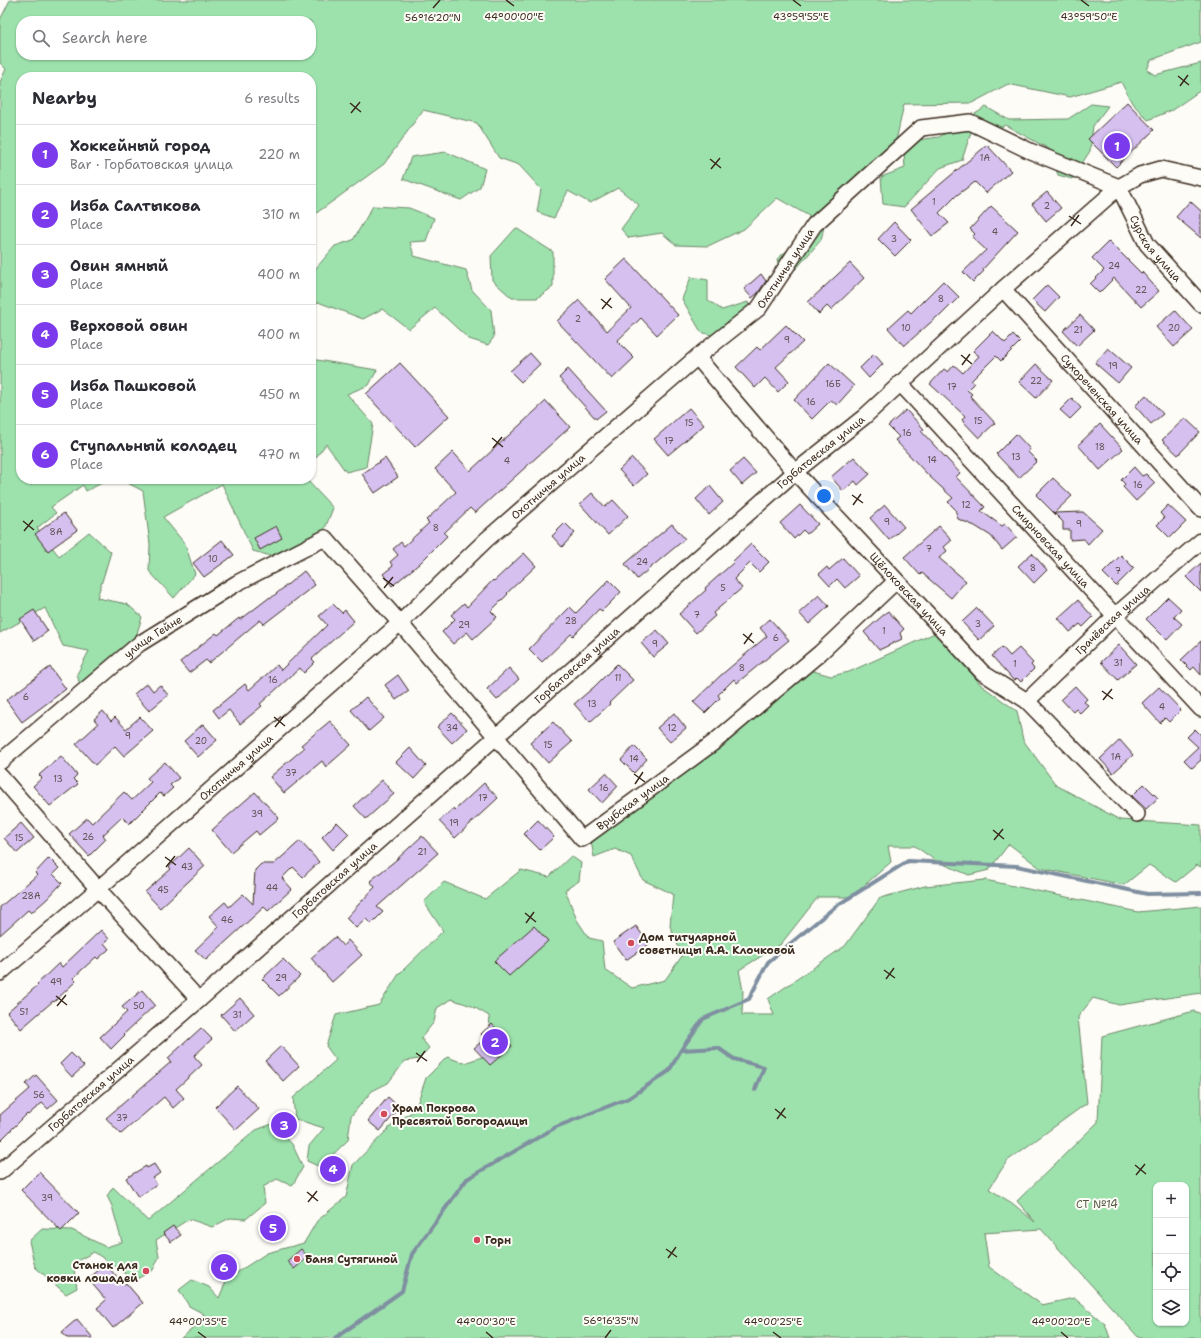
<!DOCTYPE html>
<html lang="en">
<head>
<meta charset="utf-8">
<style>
	:root { --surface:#fff; --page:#f2f2f3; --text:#2b2b33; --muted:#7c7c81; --line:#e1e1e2; --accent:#7c3aed }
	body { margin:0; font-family:"Shantell Sans",sans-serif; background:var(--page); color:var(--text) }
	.controls { position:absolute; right:12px; bottom:12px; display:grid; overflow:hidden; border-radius:8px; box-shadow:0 1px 3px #0004 }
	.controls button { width:36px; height:36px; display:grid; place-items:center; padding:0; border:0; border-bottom:1px solid var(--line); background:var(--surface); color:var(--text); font:20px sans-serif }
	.you { position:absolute; left:824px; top:496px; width:14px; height:14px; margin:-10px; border:3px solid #fff; border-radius:50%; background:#1a73e8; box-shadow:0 0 0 6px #1a73e833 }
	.badge { display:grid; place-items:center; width:26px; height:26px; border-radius:50%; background:var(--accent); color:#fff; font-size:13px; font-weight:700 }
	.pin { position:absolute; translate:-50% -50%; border:2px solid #fff; box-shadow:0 1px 4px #0006 }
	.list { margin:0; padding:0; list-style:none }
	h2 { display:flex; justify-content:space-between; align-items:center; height:52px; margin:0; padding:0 16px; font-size:17px }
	h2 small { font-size:13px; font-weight:400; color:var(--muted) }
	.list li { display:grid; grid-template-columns:26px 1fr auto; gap:12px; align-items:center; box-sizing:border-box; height:60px; padding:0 16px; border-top:1px solid var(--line) }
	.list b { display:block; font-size:15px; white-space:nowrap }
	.list p { margin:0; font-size:13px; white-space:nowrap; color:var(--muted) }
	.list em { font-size:13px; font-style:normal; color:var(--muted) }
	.icon { flex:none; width:22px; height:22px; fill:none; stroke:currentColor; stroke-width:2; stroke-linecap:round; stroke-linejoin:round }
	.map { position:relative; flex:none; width:1201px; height:1338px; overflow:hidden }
	.search { position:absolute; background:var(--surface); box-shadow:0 1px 3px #0004; left:16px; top:16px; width:300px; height:44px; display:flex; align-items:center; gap:10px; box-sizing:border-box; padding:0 14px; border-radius:16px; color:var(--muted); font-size:15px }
	.panel { position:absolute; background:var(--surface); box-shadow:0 1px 3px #0004; left:16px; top:72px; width:300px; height:412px; border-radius:16px }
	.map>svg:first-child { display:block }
	.green { fill:#9de2ad; stroke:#6c8666; fill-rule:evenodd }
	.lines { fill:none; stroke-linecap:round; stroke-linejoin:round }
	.stream { stroke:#7f8fa0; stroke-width:4 }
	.building { fill:#d5c0f0; stroke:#3b2a1e }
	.minor-casing { stroke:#3b2a1e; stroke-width:18 }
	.minor { stroke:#fdfcf7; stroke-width:15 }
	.ticks { fill:none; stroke:#3b2a1e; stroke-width:1.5 }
	.poi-dot { fill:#d1495b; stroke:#fdfcf7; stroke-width:1.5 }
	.labels { text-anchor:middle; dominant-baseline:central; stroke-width:4; stroke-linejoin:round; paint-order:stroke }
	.number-label { font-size:9px; fill:#625052 }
	.street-label { font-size:11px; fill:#3b2a1e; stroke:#fdfcf7 }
	.poi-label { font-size:11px; font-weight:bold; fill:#3b2a1e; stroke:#fdfcf7; text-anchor:start }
	.park-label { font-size:11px; fill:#545842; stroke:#fdfcf7 }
	.ticks-label { font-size:10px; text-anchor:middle; fill:#3b2a1e; stroke:#fdfcf7; stroke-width:4; stroke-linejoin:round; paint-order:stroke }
</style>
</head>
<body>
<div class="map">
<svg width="1201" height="1338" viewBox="0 0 1201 1338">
	<rect width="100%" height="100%" fill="#fdfcf7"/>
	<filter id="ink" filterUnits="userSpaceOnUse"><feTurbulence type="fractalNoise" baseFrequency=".025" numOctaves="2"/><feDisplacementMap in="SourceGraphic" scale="8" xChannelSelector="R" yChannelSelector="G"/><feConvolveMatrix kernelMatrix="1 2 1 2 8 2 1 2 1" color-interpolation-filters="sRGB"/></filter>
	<g filter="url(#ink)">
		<!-- green -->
		<path class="green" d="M10,0H1201V42L1151,60L1147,70L1155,75L1201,63V90L1172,110L1148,120L1132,103L1121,82L1070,97L1008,84L972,103L904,104L896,141L829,204L821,240L796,269L780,272L777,259L807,234L809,216L777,198L744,229L708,246L676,245L662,233L629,238L621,229L639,205L618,188L590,203L568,191L554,218L537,212L541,189L519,165L499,158L477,123L423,110L384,164L311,217V77H21V479H34L31,485L40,479H110L86,491L83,485L51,507L56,513L37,528L59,556L89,532L111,552L97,598L127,604L142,617L131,653L80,686L77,674L89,651L63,646L45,608L0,633V82L6,69L0,63V20ZM21,21H311V55H21Z
			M1091,104L1108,106L1093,126L1090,151L1072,179L1058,175L1049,149L1005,125L984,138L971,132L962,160L940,168L904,207L883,204L881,177L905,168L904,154L918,140L939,137L986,107L1009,120L1068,119Z
			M446,152L485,169L480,187L461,200L403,179L411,157Z
			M373,206L409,208L434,218L426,241L410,242L414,256L466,270L472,290L491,310L494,337L488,345L469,339L435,308L409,329L382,309L363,319L318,302L311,306V274L335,246L353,240Z
			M516,228L553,252V287L537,298H512L492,280L491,256Z
			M691,277L708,280V300L722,310L748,302L752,323L728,340L701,332L682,299Z
			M311,359L377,370L369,385L347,394L373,424L366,467L346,472L326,444L311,464Z
			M120,479H306L333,508L324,531L271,556L253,551L222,484L163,517L185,544L195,574L174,598L149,571L150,544L143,491Z
			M937,632L982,686L1017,711L1023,740L1056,785L1120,820L1201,825V867L1197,865L1176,882L1149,865L1124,885L1040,868L1009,844L989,870L969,875L936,861L915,846H888L891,862L851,897H818L781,944L739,970L743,991L742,1015H774L768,999L845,946L880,898L925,886L985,880L1138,912L1201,906V993L1119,1005L1093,998L1078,1017L1087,1103L1007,1161L989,1189L1012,1203L1035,1222L1017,1201L1098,1122L1102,1036L1194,1011L1201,1014V1338H1139L1041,1229L984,1233L989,1267L1042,1305L1074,1298L1105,1324L1110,1338H181L196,1326L204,1314L189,1306L179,1290L192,1280L209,1287L219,1298L227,1279L267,1253L304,1243L317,1221L346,1197L353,1165L393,1124L415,1110L426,1078L447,1057L464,1063L482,1057L491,1039L489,1016L472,1006L451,999L437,1008L434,1022L421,1038L429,1048L419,1059L405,1061L388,1083L372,1091L351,1116L348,1140L320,1167L307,1161L309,1146L324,1128L295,1119L293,1098L336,1060L326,1046L336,1015L379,1005L399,974L443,931L424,902L444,882L485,899L521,870L549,877L571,856L581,863L579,881L565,890L577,920L589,938L602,941L605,970L632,988L665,980L682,956L670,926L673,894L643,880L631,856L615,849L594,857L591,841L722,747L810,670L831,676L849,672ZM1156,1185H1186V1323H1156Z
			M272,1124L292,1144L303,1167L292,1186L277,1179L263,1187L265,1203L246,1219L230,1218L212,1227L189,1219L156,1240L159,1257L153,1270L135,1280L94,1252L73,1263L77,1288L66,1294L35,1267L29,1241L42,1229L72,1230L106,1247L122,1242L112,1206L107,1196L113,1187L148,1221L256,1130Z"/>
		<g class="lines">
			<!-- stream -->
			<path class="stream" d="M681,1050L718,1048L734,1059L764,1067L755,1090
				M335,1338L402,1291L412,1254L467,1179L556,1127L629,1098L669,1071L681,1050L703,1019L749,999L768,962L836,906L908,861L1017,866L1147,894L1201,893"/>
		</g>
		<!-- building -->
		<path class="building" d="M1127,102L1154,130L1116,167L1088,139Z
			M987,145L1011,171L986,193L975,182L957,195L939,213L949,223L932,236L911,209Z
			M1047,192L1061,208L1046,221L1032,204Z
			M1190,201L1201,211V238L1176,217Z
			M991,206L1018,231L983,269L984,271L973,282L963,272L986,250L972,237L975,234L970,229Z
			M894,222L911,240L895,256L878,239Z
			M1109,241L1141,273L1142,272L1159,291L1141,307L1114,278L1099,293L1090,284L1104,270L1092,258Z
			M626,259L678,315L657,335L641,318L617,341L634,358L612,379L557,321L579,300L607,331L631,308L605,279Z
			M850,263L864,278L831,310L827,306L819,314L808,302Z
			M761,274L766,281L758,293L752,298L744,289Z
			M943,281L959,297L939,317L938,316L904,346L888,328L908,310L911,313Z
			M1047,285L1059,297L1045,312L1032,300Z
			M1175,310L1193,330L1174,347L1156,327Z
			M1080,315L1094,330L1077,346L1063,331Z
			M786,325L803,342L776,367L789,381L778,392L765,378L755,388L736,367L757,347L760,350Z
			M993,331L1005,343L1013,335L1020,342L1001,361L996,356L971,381L974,383L967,390L972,394L970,396L995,423L979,438L962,420L965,416L930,384L944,369L948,372L954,365L963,373L979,356L973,351Z
			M1108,348L1131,368L1118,383L1095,363Z
			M530,353L540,364L521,382L510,371Z
			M874,354L883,364L869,378L860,368Z
			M400,363L449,416L415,447L366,394Z
			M829,363L854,386L837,405L831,400L812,419L794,400Z
			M1036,364L1053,380L1036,398L1019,382Z
			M568,369L606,411L596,419L559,378Z
			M1146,395L1163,414L1151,424L1135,406Z
			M1072,398L1081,408L1070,419L1060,410Z
			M546,401L570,427L475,513L470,508L444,533L447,536L419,564L392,586L383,574L393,566L390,562L398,555L393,549L401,542L404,546L429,523L426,520L456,492L435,469L453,452L470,471Z
			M689,408L704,425L668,455L654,439Z
			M906,410L924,429L921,431L960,473L956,477L985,507L981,511L1002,526L1005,524L1017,537L1002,550L991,536L975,526L958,519L955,509L948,502L953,498L929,476L895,440L899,437L888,426Z
			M1185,418L1200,432L1178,455L1162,440Z
			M1100,424L1123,449L1100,470L1078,445Z
			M1016,434L1030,449L1028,452L1037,461L1019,478L996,454Z
			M854,457L870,474L858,485L855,481L843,491L831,477Z
			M385,458L398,477L375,493L362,474Z
			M632,458L647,474L634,486L619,470Z
			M743,459L756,473L742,485L730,471Z
			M1134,467L1142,476L1146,474L1155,483L1136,501L1123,487L1125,484L1121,480Z
			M1053,478L1072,496L1054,513L1036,495Z
			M710,486L723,502L709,515L696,499Z
			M592,493L605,507L613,500L628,516L608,535L580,504Z
			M800,505L818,524L807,534L803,530L794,539L780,523Z
			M885,505L904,527L889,540L870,518Z
			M1168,505L1186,522L1170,538L1157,525L1164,518L1160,513Z
			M1083,512L1102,529L1088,544L1084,539L1070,540V530H1063V522L1054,513Z
			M64,513L77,530L48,551L35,534Z
			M565,523L575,533L562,547L552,536Z
			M672,524L685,539L637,579L625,564Z
			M276,526L282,538L260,550L254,538Z
			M939,526L952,540L944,547L947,551L939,558L966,581L951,598L922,573L920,575L904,557Z
			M222,540L234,555L204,577L193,563Z
			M751,544L769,562L759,572L750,563L734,579L742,588L713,613L715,616L696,633L679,614L706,590L705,588L734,562L733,561Z
			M524,553L536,566L507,593L508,594L491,611L497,617L473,639L467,632L453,644L442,632L455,619L451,615L464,603L467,607L493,580L494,581Z
			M1032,553L1047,570L1034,583L1018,566Z
			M1121,555L1134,568L1116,586L1103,573Z
			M843,558L859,576L845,588L837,579L830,586L819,574L827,567L829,570Z
			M1201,563V592L1186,577Z
			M304,571L315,585L264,624L260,620L209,663L206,660L189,673L180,662L216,633L218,635L239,618L240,620L270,597L271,598Z
			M609,580L621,592L602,611L599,609L573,636L571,634L542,662L529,649L570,607L576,613Z
			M819,595L829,606L809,624L799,613Z
			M1168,597L1181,609L1174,617L1182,624L1167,640L1146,619Z
			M1078,600L1093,617L1083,627L1080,624L1070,632L1058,618Z
			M333,604L342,613L345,610L354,621L312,659L315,662L304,673L300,668L260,704L262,706L240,724L229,710L219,718L213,710L245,684L249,690L277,665L281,670L327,625L319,616Z
			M977,608L994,626L979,640L962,622Z
			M34,610L48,631L34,641L20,619Z
			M888,611L904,629L900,633L902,639L879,650L864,632Z
			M770,619L789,640L737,683L734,679L718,695L720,698L705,713L693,702L720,676L767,636L760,628Z
			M657,630L669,644L653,657L641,643Z
			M1201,641V675L1194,667L1191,670L1181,660Z
			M1119,645L1136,664L1118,680L1101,662Z
			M1002,647L1010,656L1019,648L1033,663L1031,665L1034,669L1021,682L1017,678L1014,681L992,656Z
			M617,664L633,680L609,703L610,704L590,722L574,704L594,687Z
			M50,667L66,689L22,722L6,700Z
			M509,668L519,679L497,700L487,689Z
			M398,675L409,691L396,700L385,685Z
			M147,683L153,691L160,685L168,695L149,711L134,694Z
			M1075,686L1087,699L1084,702L1088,705L1080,713L1076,709L1073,712L1061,699Z
			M1159,687L1181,710L1169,722L1165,718L1160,723L1142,703Z
			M366,697L384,718L369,731L351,710Z
			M103,711L111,721L115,717L126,729L140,717L153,731L124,756L115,746L95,765L76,744L98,724L94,719Z
			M452,713L467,729L452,743L437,727Z
			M674,713L686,728L670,742L657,728Z
			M330,721L351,745L326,767L322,761L284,793L270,777L304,748L301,745Z
			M553,722L572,742L548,763L530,743Z
			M203,724L217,740L198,757L184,741Z
			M1195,729L1201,735V760L1192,768L1184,760L1198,747L1187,737Z
			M1120,740L1133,755L1113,773L1100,759Z
			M634,746L647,759L634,773L621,760Z
			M410,748L426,766L414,779L396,762Z
			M61,756L77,775L73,779L78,784L50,806L33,786L42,778L39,775Z
			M165,762L179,778L170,785L173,788L164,796L160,793L129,824L122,817L103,835L106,839L89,856L69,834L87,818L92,823L124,792L132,800L151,782L147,778Z
			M606,773L618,786L602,803L589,789Z
			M382,780L394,794L366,819L354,806Z
			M484,783L498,798L455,838L439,821L454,808L455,810Z
			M1144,784L1158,798L1146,809L1132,796Z
			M255,792L279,818L259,835L256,831L231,852L212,830Z
			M538,820L554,837L540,850L524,834Z
			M337,822L349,834L333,850L322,837Z
			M21,823L34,838L17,853L4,838Z
			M422,836L438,853L377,907L383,912L371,924L366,919L356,928L346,918L375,887L370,881L396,860Z
			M300,841L319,862L303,877L293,867L282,878L292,889L268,911L264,907L206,960L195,950L219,927L209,916L225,902L229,907L243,894L253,904L255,870L261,864H274Z
			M189,848L205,866L160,908L145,892L171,869L169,867Z
			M49,858L59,868L53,874L62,883L47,899L31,913L28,910L0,935V907L37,875L35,873Z
			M534,926L548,941L509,976L494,961Z
			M636,926L649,944L626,960L613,942Z
			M101,930L109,939L104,943L109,949L98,959L96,957L73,978L76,981L54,1002L53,1001L21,1029L7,1012L38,985L37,984L59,963L62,967Z
			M335,937L343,946L348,940L362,955L332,982L311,958Z
			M283,959L300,976L279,996L262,979Z
			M142,990L155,1005L124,1034L125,1035L111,1049L100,1037L127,1012L122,1007Z
			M240,998L254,1014L235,1031L221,1015Z
			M492,1024L512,1046L490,1065L474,1048L485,1039L481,1034Z
			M201,1028L212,1039L194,1056L202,1065L176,1089L184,1098L173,1108L164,1097L121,1134L106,1118L171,1062L168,1058Z
			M281,1046L299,1066L283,1081L265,1061Z
			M71,1053L84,1066L72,1077L60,1064Z
			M36,1075L58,1100L48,1109L42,1103L28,1115L27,1114L0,1141V1115L30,1089L26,1084Z
			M237,1086L259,1109L236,1130L215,1107Z
			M388,1097L400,1108L380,1131L368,1121Z
			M284,1117L292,1125L284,1133L276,1125Z
			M334,1160L342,1171L331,1179L324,1168Z
			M154,1164L160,1173L153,1178L157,1185L138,1197L126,1178L146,1166L147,1168Z
			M39,1172L79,1213L61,1231L21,1190Z
			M275,1215L285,1225L270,1240L260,1230Z
			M173,1226L181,1235L171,1242L163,1233Z
			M301,1249L308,1257L294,1269L287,1261Z
			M226,1259L233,1268L222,1275L216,1267Z
			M106,1264L123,1285L126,1283L143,1303L113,1328L97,1308L106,1300L88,1279Z
			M77,1319L93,1338H67L62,1332Z"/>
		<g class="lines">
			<!-- minor casing -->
			<g class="minor-casing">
				<g id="minor">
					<path id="s1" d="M1119,187L1147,244L1201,304"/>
					<path id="s2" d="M1003,289L1201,509"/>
					<path id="s3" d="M697,357L795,472L983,673L1027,701L1137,814"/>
					<path id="s4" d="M900,383L1201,709"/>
					<path id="s5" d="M1027,701L1115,616L1201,541"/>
					<path id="s6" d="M0,762L139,644L237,583L325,538L400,623L582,839L713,743L820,653L896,581"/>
					<path d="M0,776L98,889L199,1000"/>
					<path id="s7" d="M0,973L98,889L400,623L486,540L697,357L759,308L814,225L921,128L970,122L1030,151L1119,187"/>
					<path id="s8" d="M0,1172L199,1000L795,472L864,417L1003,289L1119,187L1140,175L1161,169L1201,178"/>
				</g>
			</g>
			<!-- minor -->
			<use href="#minor" class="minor"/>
		</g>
	</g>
	<!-- ticks -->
	<path class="ticks" d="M506,0L514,6M793,0L801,6M1081,0L1089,6M433,8L440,0M1178,76L1189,85M1180,86L1188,75M350,103L361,112M351,113L360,102M710,159L721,168M711,169L720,158M1069,216L1081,224M1071,226L1079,215M601,299L612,308M602,309L611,298M961,355L972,364M962,365L970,354M492,438L503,447M493,448L502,437M852,495L863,503M853,505L861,494M23,521L34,530M24,531L33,520M383,578L394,586M384,588L393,577M743,634L754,643M744,644L752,633M1102,691L1113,699M1103,700L1112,689M274,717L285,726M275,727L284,716M634,774L645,782M635,784L643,772M993,830L1004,839M994,840L1003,829M165,857L176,865M166,867L175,856M525,913L536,922M526,923L534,912M884,970L895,978M886,979L894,968M56,996L67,1005M57,1006L66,995M416,1053L427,1061M417,1062L425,1051M775,1109L786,1118M777,1119L785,1108M1135,1165L1146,1174M1136,1175L1145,1164M307,1192L318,1201M308,1202L317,1191M666,1249L677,1257M668,1258L676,1247M198,1332L206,1338M486,1332L493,1338M773,1332L781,1338M1061,1332L1068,1338M605,1338L611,1330"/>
	<!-- markers -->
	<g class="poi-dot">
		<circle cx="631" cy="943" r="4"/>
		<circle cx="384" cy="1114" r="4"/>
		<circle cx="477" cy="1240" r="4"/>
		<circle cx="297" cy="1259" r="4"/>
		<circle cx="146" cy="1271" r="4"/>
	</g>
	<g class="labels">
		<!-- number labels -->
		<g class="number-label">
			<text x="985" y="158">1А</text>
			<text x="934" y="202">1</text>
			<text x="1047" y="206">2</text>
			<text x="995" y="232">4</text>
			<text x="894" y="239">3</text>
			<text x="1114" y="266">24</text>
			<text x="1141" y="290">22</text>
			<text x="941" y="299">8</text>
			<text x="578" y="319">2</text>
			<text x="906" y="328">10</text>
			<text x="1174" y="328">20</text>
			<text x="1078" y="330">21</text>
			<text x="787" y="340">9</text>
			<text x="1113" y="366">19</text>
			<text x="1036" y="381">22</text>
			<text x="833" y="384">16Б</text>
			<text x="952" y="387">17</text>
			<text x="811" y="402">16</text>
			<text x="978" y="421">15</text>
			<text x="689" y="423">15</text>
			<text x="907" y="433">16</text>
			<text x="669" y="441">17</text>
			<text x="1100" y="447">18</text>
			<text x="1016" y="457">13</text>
			<text x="932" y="460">14</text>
			<text x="507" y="461">4</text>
			<text x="1138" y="485">16</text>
			<text x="966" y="505">12</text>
			<text x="887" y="522">9</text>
			<text x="1079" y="524">9</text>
			<text x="436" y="528">8</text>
			<text x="56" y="532">8А</text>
			<text x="929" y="549">7</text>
			<text x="213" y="559">10</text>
			<text x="642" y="562">24</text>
			<text x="1033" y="568">8</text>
			<text x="1118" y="571">7</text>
			<text x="723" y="588">5</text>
			<text x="697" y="615">7</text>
			<text x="571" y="621">28</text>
			<text x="978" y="624">3</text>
			<text x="464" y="625">29</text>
			<text x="884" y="631">1</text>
			<text x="776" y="638">6</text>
			<text x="655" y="644">9</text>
			<text x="1118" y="663">31</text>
			<text x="1015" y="664">1</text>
			<text x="742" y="668">8</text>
			<text x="618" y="678">11</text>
			<text x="273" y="680">16</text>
			<text x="26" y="697">6</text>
			<text x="592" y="704">13</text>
			<text x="1162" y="707">4</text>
			<text x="452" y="728">34</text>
			<text x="672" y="728">12</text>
			<text x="128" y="736">9</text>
			<text x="201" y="741">20</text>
			<text x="548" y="745">15</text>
			<text x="1116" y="757">1А</text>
			<text x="634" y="759">14</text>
			<text x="291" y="773">37</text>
			<text x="58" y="779">13</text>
			<text x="604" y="788">16</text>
			<text x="483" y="798">17</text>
			<text x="257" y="814">39</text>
			<text x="454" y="823">19</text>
			<text x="88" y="837">26</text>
			<text x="19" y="838">15</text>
			<text x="422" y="852">21</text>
			<text x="187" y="867">43</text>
			<text x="272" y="888">44</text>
			<text x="163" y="890">45</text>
			<text x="31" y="896">28А</text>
			<text x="227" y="920">46</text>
			<text x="281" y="978">29</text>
			<text x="56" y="982">49</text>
			<text x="139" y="1006">50</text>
			<text x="24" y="1012">51</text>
			<text x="237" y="1015">31</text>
			<text x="39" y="1095">56</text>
			<text x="122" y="1118">37</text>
			<text x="47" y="1198">39</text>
		</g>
		<!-- street labels -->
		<g class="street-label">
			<text stroke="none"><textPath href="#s1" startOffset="72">Сурская улица</textPath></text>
			<text stroke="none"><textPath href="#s7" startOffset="1057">Охотничья улица</textPath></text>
			<text stroke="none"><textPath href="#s2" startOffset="148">Сухореченская улица</textPath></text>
			<text stroke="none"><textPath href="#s8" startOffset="1092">Горбатовская улица</textPath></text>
			<text stroke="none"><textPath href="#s7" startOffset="733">Охотничья улица</textPath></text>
			<text stroke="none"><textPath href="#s4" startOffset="222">Смирновская улица</textPath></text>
			<text stroke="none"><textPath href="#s3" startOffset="318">Щёлоковская улица</textPath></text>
			<text stroke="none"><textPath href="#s5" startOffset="118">Грачёвская улица</textPath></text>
			<text stroke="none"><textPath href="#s6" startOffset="198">улица Гейне</textPath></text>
			<text stroke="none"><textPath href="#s8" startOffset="768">Горбатовская улица</textPath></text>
			<text stroke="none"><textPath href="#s7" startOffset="313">Охотничья улица</textPath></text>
			<text stroke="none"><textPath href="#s6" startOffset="855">Врубская улица</textPath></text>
			<text stroke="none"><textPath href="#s8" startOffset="444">Горбатовская улица</textPath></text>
			<text stroke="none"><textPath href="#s8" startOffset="120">Горбатовская улица</textPath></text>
		</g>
		<!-- poi labels -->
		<g class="poi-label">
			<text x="639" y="937">Дом титулярной<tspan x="639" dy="13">советницы А.А. Клочковой</tspan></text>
			<text x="392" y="1108">Храм Покрова<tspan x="392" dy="13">Пресвятой Богородицы</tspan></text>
			<text x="485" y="1240">Горн</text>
			<text x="305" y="1259">Баня Сутягиной</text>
			<text x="138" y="1265" text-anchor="end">Станок для<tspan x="138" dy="13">ковки лошадей</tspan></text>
		</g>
		<!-- park labels -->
		<g class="park-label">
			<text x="1097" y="1204">СТ №14</text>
		</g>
	</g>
	<g class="ticks-label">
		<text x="1089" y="20">43°59'50"E</text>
		<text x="514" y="20">44°00'00"E</text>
		<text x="801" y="20">43°59'55"E</text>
		<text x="433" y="21">56°16'20"N</text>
		<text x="611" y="1324">56°16'35"N</text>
		<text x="198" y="1325">44°00'35"E</text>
		<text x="486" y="1325">44°00'30"E</text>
		<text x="773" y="1325">44°00'25"E</text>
		<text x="1061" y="1325">44°00'20"E</text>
	</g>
</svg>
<div class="controls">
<button>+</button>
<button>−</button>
<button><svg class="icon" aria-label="locate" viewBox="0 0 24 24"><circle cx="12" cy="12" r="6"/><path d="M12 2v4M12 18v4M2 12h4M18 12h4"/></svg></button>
<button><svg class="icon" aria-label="layers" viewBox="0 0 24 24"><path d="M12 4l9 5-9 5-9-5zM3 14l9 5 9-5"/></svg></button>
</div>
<div class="you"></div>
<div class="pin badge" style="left:1117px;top:146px">1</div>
<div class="pin badge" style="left:495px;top:1042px">2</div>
<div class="pin badge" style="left:284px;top:1125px">3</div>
<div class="pin badge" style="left:333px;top:1169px">4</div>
<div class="pin badge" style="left:273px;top:1228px">5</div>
<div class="pin badge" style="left:224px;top:1267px">6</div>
<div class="search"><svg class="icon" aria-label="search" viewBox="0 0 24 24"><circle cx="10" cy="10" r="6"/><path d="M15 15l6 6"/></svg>Search here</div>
<section class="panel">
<h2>Nearby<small>6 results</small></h2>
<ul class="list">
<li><span class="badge">1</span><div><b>Хоккейный город</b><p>Bar · Горбатовская улица</p></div><em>220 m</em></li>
<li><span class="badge">2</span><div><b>Изба Салтыкова</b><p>Place</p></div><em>310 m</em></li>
<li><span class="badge">3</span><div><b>Овин ямный</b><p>Place</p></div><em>400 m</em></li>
<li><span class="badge">4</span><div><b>Верховой овин</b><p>Place</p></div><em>400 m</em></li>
<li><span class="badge">5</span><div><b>Изба Пашковой</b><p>Place</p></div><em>450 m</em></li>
<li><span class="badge">6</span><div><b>Ступальный колодец</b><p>Place</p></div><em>470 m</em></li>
</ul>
</section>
</div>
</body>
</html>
